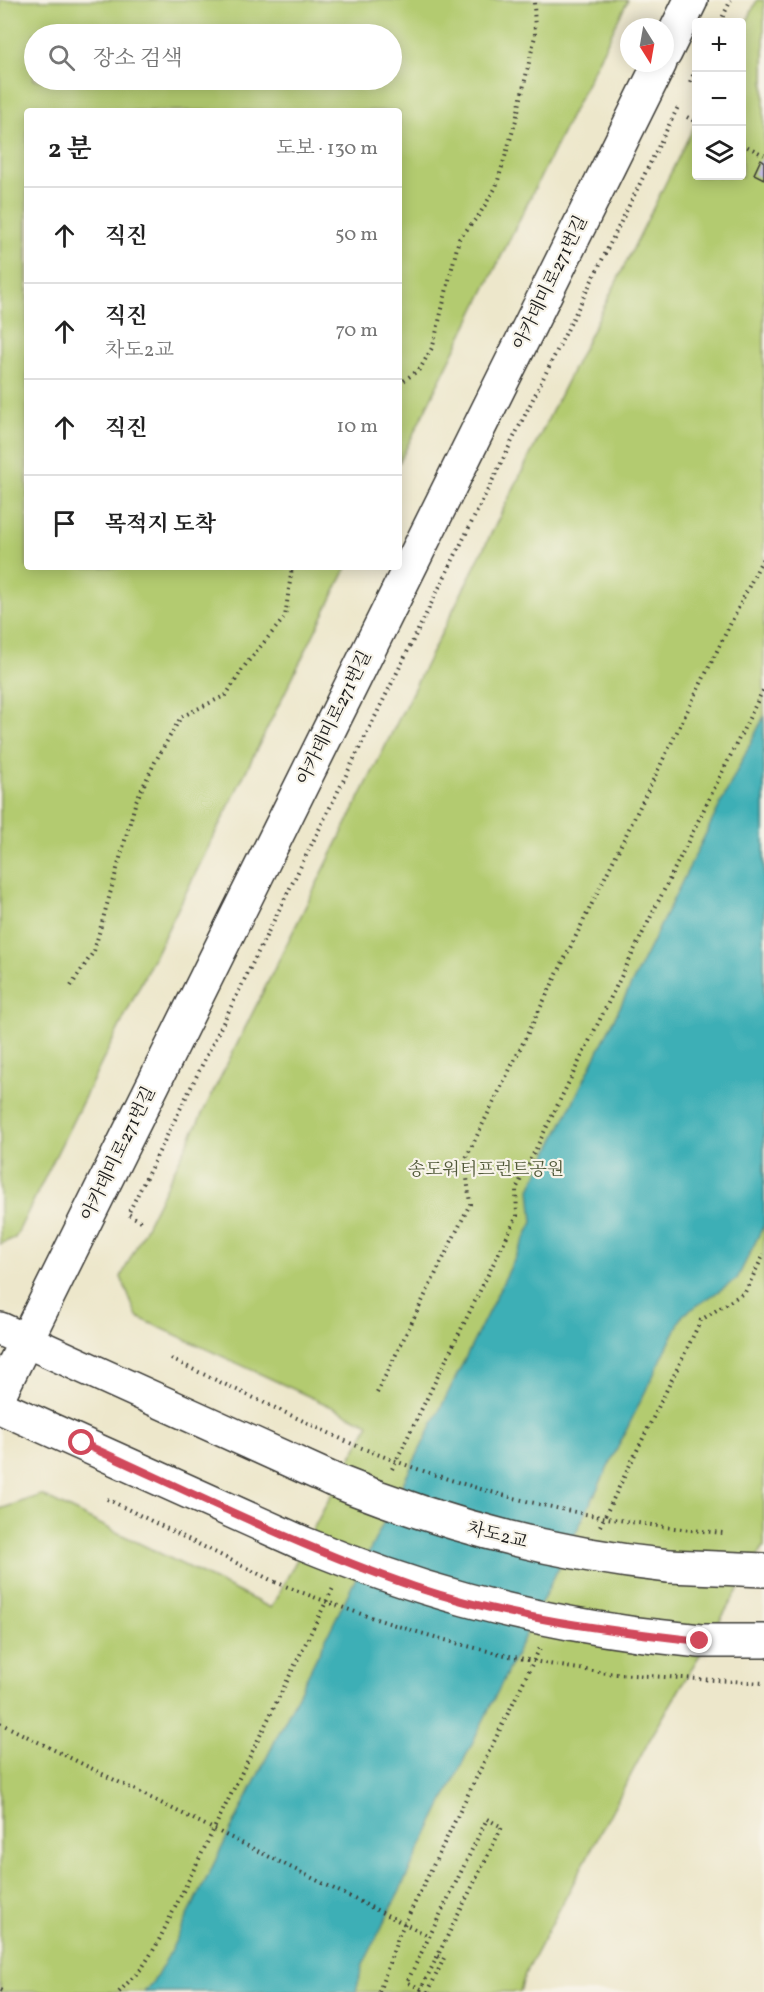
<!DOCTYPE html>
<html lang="ko">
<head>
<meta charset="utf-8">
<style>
	:root { --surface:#fff; --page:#f2f2f2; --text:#222; --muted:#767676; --line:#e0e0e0 }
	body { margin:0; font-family:Vollkorn,"Noto Serif KR",serif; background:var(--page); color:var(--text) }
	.controls { position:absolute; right:18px; top:18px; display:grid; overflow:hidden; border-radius:6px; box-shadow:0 3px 15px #0003 }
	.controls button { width:54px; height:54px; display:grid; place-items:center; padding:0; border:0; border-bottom:2px solid var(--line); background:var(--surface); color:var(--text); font:30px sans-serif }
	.compass { position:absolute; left:620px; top:18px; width:54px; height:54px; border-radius:50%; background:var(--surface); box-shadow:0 3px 15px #0003; rotate:169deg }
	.stop { position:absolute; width:18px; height:18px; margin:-14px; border:4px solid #d1495b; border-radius:50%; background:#fff }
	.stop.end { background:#d1495b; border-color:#fff; box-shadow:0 2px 6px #0008 }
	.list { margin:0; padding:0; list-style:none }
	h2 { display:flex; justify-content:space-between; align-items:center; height:78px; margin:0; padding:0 24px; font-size:26px }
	h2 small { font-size:20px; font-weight:400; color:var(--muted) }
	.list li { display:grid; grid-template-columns:39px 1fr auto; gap:18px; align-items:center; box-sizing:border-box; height:96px; padding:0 24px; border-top:2px solid var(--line) }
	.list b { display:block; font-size:22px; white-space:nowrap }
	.list p { margin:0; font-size:20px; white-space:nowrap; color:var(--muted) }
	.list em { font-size:20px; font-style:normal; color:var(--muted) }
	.icon { flex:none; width:33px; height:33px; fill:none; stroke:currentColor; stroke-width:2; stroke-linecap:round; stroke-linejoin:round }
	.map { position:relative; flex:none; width:764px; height:1992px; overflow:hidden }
	.search { position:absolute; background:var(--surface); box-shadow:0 3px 15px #0003; left:24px; top:24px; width:378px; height:66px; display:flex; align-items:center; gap:15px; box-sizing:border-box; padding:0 21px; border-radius:33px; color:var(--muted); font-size:22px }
	.panel { position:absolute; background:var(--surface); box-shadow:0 3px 15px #0003; left:24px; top:108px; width:378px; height:462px; border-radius:6px }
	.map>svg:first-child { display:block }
	.green { fill:#b3cb70; stroke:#687446; stroke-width:1.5; fill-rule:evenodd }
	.water { fill:#3eafb6; stroke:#2d6669; stroke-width:1.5 }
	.building { fill:#bfb3e4 }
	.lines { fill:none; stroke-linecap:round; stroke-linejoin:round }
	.tertiary-casing { stroke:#3b3a36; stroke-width:36 }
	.secondary-casing { stroke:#3b3a36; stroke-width:36 }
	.path { stroke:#3b3a36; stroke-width:4; stroke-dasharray:1.5 4.5; stroke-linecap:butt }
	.tertiary { stroke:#fff; stroke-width:33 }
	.secondary { stroke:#fff; stroke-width:33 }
	.secondary-bridge-casing { stroke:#3b3a36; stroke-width:36; stroke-linecap:butt }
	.path-bridge { stroke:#3b3a36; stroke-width:4; stroke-dasharray:1.5 4.5; stroke-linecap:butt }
	.secondary-bridge { stroke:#fff; stroke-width:33 }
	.route { stroke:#d1495b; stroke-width:8 }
	.labels { text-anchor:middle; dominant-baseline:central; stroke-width:4.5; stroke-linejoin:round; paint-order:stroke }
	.street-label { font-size:18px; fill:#1c1c1c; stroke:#f7f3e8 }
	.park-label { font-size:18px; fill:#515939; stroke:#f7f3e8 }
</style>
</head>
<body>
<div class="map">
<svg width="764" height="1992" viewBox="0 0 764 1992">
	<rect width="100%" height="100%" fill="#f7f3e8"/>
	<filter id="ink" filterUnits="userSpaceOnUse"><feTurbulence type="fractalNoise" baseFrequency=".0167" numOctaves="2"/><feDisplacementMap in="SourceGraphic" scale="12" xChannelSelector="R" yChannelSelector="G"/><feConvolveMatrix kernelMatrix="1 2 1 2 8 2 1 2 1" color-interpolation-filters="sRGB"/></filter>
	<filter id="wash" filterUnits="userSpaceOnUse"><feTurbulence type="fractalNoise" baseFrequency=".008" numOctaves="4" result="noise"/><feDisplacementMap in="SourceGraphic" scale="24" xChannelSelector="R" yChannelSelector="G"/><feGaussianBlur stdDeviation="1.35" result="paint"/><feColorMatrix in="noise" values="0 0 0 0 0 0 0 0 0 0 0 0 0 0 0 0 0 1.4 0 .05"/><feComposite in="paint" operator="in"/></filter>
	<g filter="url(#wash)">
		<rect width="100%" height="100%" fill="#ede7cb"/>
		<!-- green -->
		<path class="green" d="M0,0H628L399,463V111H27V567H347L15,1238L0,1244ZM34,34H392V80H34Z
			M757,0H764V1546L650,1739L525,1974L520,1992H0V1509L41,1495L271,1608L369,1424L137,1317L121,1277L696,122V176H742V32Z"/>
		<!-- water -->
		<path class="water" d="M764,716V1225L737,1279L683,1315L362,1967L356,1992H144L155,1979L168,1956L533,1222L530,1189Z"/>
		<g id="blocks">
			<!-- building -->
			<path class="building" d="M761,159L764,161V179L754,174Z"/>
		</g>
	</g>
	<g filter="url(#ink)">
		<use href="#blocks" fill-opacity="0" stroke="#3b3a36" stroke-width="1.5"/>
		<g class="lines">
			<!-- tertiary casing -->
			<g class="tertiary-casing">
				<path id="tertiary" d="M665,53L691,0
					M0,1393L660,63"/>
			</g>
			<!-- secondary casing -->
			<g class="secondary-casing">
				<path id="secondary" d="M0,1329L331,1479
					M0,1407L300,1542
					M669,1566L764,1570
					M637,1634L700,1641H764"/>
			</g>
			<!-- path -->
			<path class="path" d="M720,22L731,0
				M690,82L696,69
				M687,117L696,122
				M742,144L764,155
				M399,384L420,369L433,346L459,239L479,215L496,187L516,120L535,36L534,0
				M71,986L94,951L136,801L155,762L181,717L226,695L246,664L285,617L292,567
				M141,1221L128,1214L678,107
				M171,1359L350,1443
				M377,1393L470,1204L465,1160L764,556
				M392,1469L517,1216L516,1189L764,688
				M107,1499L275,1582
				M600,1526L701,1320L745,1292L764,1254
				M691,1530L723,1533
				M616,1674L764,1683
				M0,1723L177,1811
				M487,1819L502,1827L421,1989L407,1982Z
				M0,1990L4,1992
				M119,1992L142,1968L156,1946L333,1588
				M379,1992L399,1935L540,1648
				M428,1992L444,1958L438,1956"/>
			<!-- tertiary -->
			<use href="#tertiary" class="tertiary"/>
			<!-- secondary -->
			<use href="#secondary" class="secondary"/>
			<!-- secondary-bridge casing -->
			<g class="secondary-bridge-casing">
				<path id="secondary-bridge" d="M331,1479C441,1524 551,1554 669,1566
					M300,1542C413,1589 515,1617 637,1634"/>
			</g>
			<!-- path-bridge -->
			<path class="path-bridge" d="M350,1443C459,1489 574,1517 691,1530
				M275,1582C386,1626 497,1660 616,1674
				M177,1811L429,1936"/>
			<!-- secondary-bridge -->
			<use href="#secondary-bridge" class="secondary-bridge"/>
		</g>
	</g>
	<g class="lines" filter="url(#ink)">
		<!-- route -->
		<path class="route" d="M82,1443C192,1493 301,1548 415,1587C508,1618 604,1630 700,1641"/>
	</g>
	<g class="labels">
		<!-- street labels -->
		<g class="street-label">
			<text transform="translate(551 283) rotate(-64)">아카데미로271번길</text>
			<text transform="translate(335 718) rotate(-64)">아카데미로271번길</text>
			<text transform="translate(119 1154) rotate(-64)">아카데미로271번길</text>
			<text transform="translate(497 1536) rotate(14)">차도2교</text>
		</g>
		<!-- park labels -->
		<g class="park-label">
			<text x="486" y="1170">송도워터프런트공원</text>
		</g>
	</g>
</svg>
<div class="controls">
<button>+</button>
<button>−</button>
<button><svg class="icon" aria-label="layers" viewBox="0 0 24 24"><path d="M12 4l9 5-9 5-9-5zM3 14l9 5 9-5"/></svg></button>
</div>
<svg class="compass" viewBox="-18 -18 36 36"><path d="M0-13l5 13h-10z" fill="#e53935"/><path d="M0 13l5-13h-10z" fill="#767676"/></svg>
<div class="stop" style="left:82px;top:1443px"></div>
<div class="stop end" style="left:700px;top:1641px"></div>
<div class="search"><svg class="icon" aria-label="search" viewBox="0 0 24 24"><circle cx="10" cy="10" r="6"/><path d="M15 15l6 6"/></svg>장소 검색</div>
<section class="panel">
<h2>2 분<small>도보 · 130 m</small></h2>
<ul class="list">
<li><svg class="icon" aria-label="ahead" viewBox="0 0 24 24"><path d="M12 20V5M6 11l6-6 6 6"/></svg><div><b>직진</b></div><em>50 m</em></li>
<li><svg class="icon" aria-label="ahead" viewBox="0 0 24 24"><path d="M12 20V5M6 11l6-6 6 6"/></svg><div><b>직진</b><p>차도2교</p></div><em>70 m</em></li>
<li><svg class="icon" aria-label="ahead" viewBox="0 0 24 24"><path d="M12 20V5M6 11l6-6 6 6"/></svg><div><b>직진</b></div><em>10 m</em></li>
<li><svg class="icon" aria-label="arrive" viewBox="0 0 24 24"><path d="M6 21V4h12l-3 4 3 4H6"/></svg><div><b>목적지 도착</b></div></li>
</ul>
</section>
</div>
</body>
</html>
